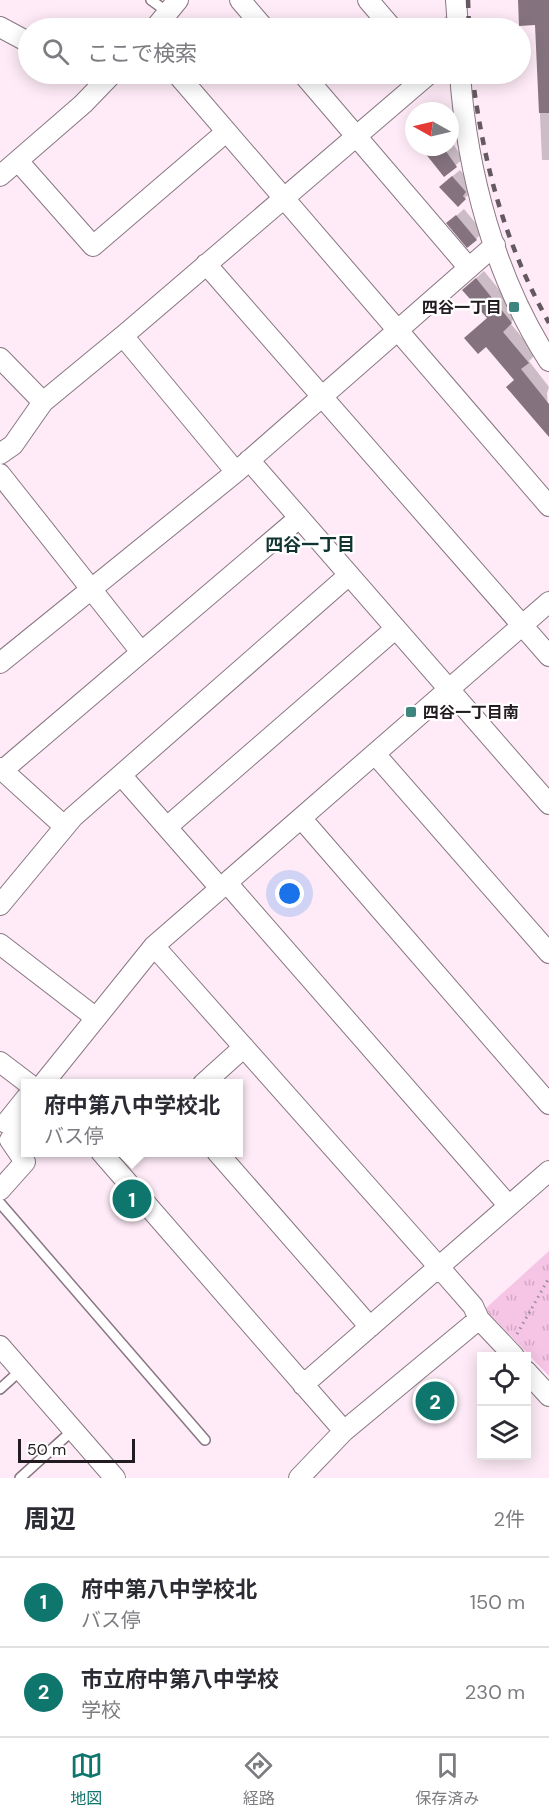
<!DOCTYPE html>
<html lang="ja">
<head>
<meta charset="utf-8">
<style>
	:root { --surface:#fff; --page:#f2f2f3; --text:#2b2b33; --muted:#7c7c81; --line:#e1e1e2; --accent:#0f766e }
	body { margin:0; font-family:"DM Sans","Noto Sans JP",sans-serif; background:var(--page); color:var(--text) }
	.controls { position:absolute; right:18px; bottom:18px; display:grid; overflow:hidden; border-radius:0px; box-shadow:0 3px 15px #0003 }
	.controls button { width:54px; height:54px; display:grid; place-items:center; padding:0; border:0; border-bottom:2px solid var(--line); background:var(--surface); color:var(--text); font:30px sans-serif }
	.compass { position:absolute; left:405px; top:102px; width:54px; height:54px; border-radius:50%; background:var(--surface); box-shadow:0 3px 15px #0003; rotate:278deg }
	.scale { position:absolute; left:18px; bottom:15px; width:117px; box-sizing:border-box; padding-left:6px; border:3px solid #221b1f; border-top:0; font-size:16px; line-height:21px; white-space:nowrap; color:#221b1f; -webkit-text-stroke:4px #fff; paint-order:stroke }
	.you { position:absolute; left:290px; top:894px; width:21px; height:21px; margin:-15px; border:4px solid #fff; border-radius:50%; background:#1a73e8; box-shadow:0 0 0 9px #1a73e833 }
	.badge { display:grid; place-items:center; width:39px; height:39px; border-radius:50%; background:var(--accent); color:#fff; font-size:20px; font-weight:700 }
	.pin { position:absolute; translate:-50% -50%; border:3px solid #fff; box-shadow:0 2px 6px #0006 }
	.popup { position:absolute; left:21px; top:1079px; width:222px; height:78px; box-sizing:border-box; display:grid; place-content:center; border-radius:0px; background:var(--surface); filter:drop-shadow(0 2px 4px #0005); font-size:20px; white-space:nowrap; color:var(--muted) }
	.popup b { font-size:22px; color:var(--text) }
	.popup::after { content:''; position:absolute; left:50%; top:100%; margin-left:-12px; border:12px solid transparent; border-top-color:var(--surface) }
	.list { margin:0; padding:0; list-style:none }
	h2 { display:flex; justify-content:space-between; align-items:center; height:78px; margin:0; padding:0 24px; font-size:26px }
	h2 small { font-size:20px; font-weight:400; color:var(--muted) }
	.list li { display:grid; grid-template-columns:39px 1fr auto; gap:18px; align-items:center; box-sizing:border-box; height:90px; padding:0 24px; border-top:2px solid var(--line) }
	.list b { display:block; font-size:22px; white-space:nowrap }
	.list p { margin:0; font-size:20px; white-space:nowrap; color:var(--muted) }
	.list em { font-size:20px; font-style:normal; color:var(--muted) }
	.icon { flex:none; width:33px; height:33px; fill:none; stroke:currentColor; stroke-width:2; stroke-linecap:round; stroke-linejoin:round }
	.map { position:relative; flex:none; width:549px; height:1478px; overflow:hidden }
	.search { position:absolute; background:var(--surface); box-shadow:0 3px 15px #0003; left:18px; right:18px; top:18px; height:66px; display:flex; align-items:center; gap:15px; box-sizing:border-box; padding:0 21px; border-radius:33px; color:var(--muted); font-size:22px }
	.sheet { height:258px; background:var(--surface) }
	nav { display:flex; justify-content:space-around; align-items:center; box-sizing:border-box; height:84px; border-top:2px solid var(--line); background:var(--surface); font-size:16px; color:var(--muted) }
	nav a { display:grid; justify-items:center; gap:3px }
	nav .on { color:var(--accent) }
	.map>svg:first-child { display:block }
	.grass { fill:url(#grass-tufts) }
	.shadow { fill:#0003 }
	.building { fill:#84737e }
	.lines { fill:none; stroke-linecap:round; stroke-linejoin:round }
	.lane-casing { stroke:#887782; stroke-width:12 }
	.street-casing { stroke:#887782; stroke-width:22 }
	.path { stroke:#9b8e96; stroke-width:3; stroke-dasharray:1.5 4.5; stroke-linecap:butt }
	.lane { stroke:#fff; stroke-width:9 }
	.street { stroke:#fff; stroke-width:20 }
	.rail { stroke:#645960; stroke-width:4.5; stroke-dasharray:8 8; stroke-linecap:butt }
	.poi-dot { fill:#3e8580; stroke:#fff; stroke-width:2 }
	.labels { text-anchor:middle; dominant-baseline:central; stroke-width:4.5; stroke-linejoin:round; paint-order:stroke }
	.poi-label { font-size:16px; font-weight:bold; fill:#221b1f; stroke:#fff; text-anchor:end }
	.neighbourhood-label { font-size:18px; font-weight:bold; fill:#113431; stroke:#fff }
</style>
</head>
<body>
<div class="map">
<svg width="549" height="1478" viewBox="0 0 549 1478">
	<defs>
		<pattern id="grass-tufts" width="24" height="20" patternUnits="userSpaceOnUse" patternTransform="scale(1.5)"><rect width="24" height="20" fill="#f6c4e5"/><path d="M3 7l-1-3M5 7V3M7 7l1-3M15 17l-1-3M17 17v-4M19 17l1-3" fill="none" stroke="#d3a8c4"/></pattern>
	</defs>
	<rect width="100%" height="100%" fill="#feebf7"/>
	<!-- grass -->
	<path class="grass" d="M549,1251V1376L485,1309Z"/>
	<!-- shadow -->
	<path class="shadow" d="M520,0H549V160H542L536,24Z
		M452,11V28H432Z
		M450,139L463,159L444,175L424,147H450Z
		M460,170L472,184V191L465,198L448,180Z
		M464,209L483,232L476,239L456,216Z
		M484,271L519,314L510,323L536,354L529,361L549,387L547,393L549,433L516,380L472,282Z"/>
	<!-- building -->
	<path class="building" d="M518,0H549V113H539L535,25L519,26Z
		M430,147H443L457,167L444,177L425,153Z
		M452,176L466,192L463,196L466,199L458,207L439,187Z
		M456,215L477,240L467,248L446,223Z
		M476,278L512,323L503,332L529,363L521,369L549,404V437L506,387L514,380L486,347L478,354L464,338L487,318L462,290Z"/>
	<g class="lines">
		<!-- lane casing -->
		<g class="lane-casing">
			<path id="lane" d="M151,0L169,13
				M0,1203L205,1440
				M0,1389L21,1370
				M20,1478L73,1430"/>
		</g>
		<!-- street casing -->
		<g class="street-casing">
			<path id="street" d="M240,0L264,28
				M368,0L392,28
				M456,0L458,28
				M0,27L28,42
				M155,28L178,0
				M177,74L549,506
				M303,74L469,268
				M460,74C467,172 495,278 549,361
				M18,161L93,246L226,132
				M0,176L83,104L112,74
				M206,264L549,656
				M0,358L43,402
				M0,454L13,445L43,402L123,336
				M249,460L549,804
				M236,472L123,336L429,74
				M0,474L141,652
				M0,663L236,472L495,245
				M375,754L549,953
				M0,768L64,826
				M3,770L299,518
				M121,775L220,888
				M301,818L549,1104
				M167,827L395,629
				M227,883L509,1206
				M0,905L73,817L349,575
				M0,944L96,1018
				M154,946L438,1266L473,1306L479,1319L514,1356
				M0,1062L29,1084
				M43,1084L154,946L549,602
				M203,1084L244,1047
				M6,1123L26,1098
				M101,1152L344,1431
				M217,1152L370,1327
				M0,1190L25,1162L10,1140L26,1116
				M0,1346L115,1478
				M526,1371L549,1396
				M303,1385L549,1171
				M299,1478L344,1431L479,1319"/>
		</g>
		<!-- path -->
		<path class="path" d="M517,1334L549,1278"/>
		<!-- lane -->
		<use href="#lane" class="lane"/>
		<!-- street -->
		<use href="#street" class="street"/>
		<!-- rail -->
		<path class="rail" d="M468,0L469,28
			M472,74C484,165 504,242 549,323"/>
	</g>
	<!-- markers -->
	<g class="poi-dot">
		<rect x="508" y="301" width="12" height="12" rx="3"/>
		<rect x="405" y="706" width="12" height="12" rx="3"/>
	</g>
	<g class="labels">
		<!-- poi labels -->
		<g class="poi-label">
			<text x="502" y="307">四谷一丁目</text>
			<text x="423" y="712" text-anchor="start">四谷一丁目南</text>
		</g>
		<!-- neighbourhood labels -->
		<g class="neighbourhood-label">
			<text x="310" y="545">四谷一丁目</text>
		</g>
	</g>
</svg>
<div class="controls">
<button><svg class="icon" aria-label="locate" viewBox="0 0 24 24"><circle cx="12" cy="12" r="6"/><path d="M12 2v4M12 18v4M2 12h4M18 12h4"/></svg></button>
<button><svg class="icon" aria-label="layers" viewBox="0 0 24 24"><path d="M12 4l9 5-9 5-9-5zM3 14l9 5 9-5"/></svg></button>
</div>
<svg class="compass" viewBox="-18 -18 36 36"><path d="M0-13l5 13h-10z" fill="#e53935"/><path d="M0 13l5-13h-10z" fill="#7c7c81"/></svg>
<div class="scale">50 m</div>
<div class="you"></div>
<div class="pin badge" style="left:132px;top:1199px">1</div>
<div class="popup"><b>府中第八中学校北</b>バス停</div>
<div class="pin badge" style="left:435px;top:1401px">2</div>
<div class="search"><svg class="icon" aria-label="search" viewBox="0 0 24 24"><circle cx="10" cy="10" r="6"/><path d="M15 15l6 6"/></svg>ここで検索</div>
</div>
<section class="sheet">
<h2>周辺<small>2件</small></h2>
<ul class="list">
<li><span class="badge">1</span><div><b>府中第八中学校北</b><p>バス停</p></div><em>150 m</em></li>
<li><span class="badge">2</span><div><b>市立府中第八中学校</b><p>学校</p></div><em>230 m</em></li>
</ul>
</section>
<nav>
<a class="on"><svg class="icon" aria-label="map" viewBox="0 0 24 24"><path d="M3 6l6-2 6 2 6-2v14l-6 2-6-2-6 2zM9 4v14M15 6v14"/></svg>地図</a>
<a><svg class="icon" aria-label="directions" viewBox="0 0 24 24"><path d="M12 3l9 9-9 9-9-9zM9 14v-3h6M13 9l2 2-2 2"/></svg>経路</a>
<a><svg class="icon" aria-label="saved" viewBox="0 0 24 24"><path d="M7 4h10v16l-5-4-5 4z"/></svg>保存済み</a>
</nav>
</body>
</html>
